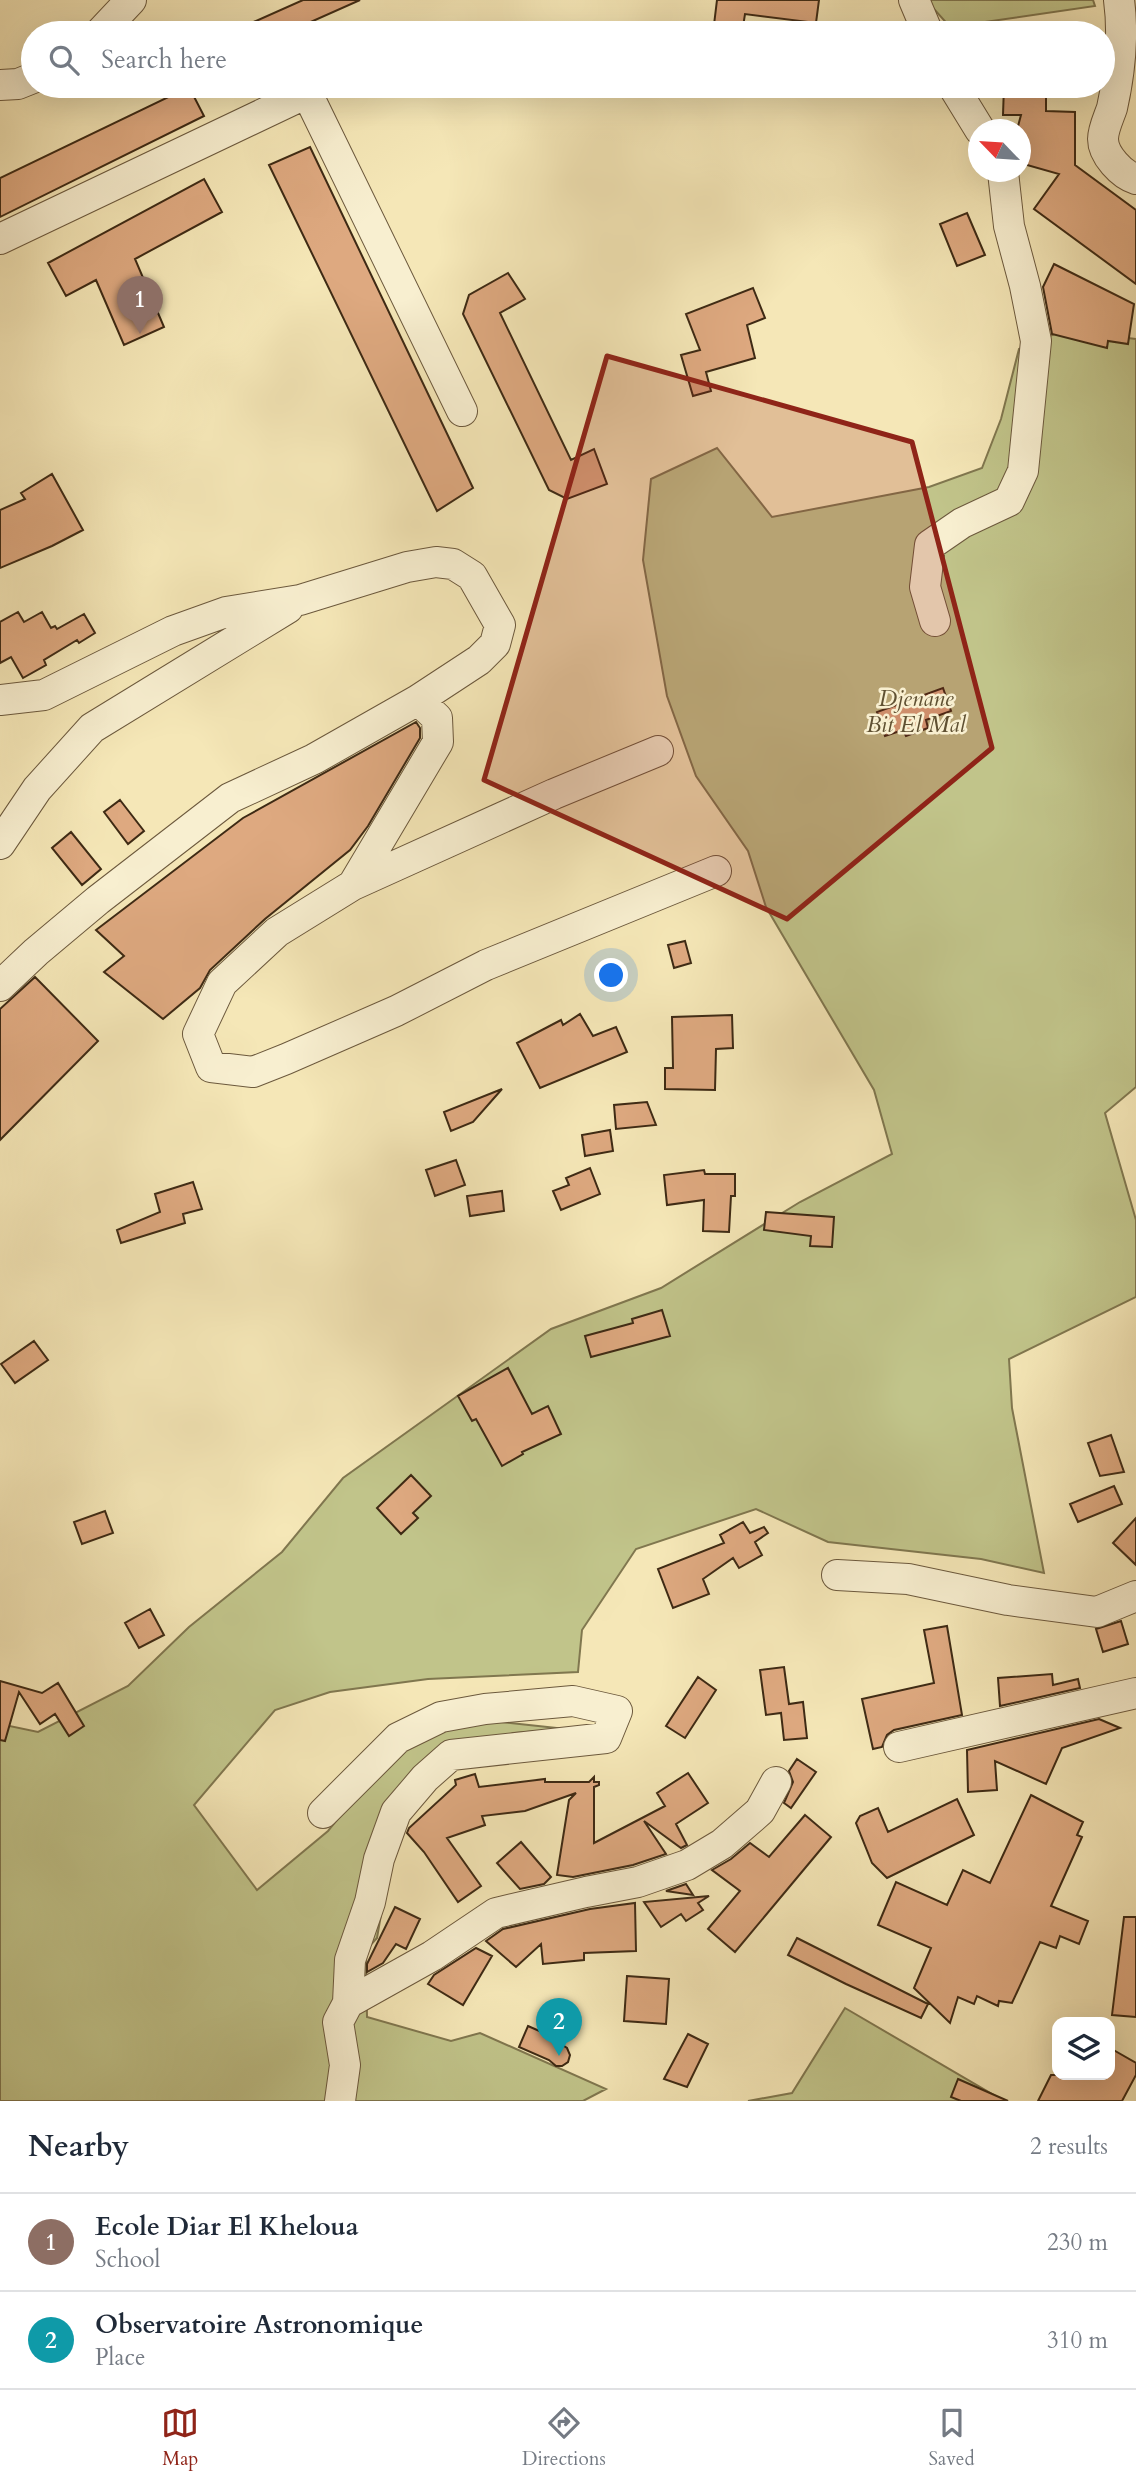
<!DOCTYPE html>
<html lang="en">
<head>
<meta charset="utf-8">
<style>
	:root { --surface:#fff; --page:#f6f6f7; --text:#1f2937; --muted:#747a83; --line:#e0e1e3; --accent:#8f2418 }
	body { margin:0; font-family:Cardo,serif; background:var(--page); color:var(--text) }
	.controls { position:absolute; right:21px; bottom:21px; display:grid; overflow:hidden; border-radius:14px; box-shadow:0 7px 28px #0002 }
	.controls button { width:63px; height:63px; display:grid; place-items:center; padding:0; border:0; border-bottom:2px solid var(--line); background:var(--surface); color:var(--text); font:35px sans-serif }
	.compass { position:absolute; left:968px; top:119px; width:63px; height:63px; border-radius:50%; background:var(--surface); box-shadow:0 7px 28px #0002; rotate:295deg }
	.you { position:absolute; left:612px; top:976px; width:24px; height:24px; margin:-18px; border:5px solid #fff; border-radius:50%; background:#1a73e8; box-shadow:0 0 0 10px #1a73e833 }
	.badge { display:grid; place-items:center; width:46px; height:46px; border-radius:50%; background:var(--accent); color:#fff; font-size:23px; font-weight:700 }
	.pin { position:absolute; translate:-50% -58px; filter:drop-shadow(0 2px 4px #0008) }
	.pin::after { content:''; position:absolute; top:37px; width:24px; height:21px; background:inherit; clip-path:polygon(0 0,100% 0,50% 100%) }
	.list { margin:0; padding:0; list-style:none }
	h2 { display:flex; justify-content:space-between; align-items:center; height:91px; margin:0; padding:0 28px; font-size:30px }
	h2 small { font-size:23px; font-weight:400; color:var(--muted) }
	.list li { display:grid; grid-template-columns:46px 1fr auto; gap:21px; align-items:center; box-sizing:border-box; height:98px; padding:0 28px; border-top:2px solid var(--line) }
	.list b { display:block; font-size:26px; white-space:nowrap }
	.list p { margin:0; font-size:23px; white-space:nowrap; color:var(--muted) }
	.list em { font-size:23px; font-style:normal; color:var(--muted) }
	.icon { flex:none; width:38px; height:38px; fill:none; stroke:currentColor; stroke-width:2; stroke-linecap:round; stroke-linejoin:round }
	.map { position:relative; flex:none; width:1136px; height:2101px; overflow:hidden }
	.search { position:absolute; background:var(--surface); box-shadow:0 7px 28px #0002; left:21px; right:21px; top:21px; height:77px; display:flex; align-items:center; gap:18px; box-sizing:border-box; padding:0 24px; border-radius:38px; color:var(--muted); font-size:26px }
	.sheet { height:287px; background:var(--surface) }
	nav { display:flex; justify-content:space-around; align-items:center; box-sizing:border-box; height:98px; border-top:2px solid var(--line); background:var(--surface); font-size:19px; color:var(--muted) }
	nav a { display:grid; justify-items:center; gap:4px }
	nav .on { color:var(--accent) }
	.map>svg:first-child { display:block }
	.green { fill:#c1c48a; stroke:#80774f; stroke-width:2 }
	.building { fill:#dea980; stroke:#3e2a14; stroke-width:2 }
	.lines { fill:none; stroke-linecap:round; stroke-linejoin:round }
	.minor-casing { stroke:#6c593d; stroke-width:32 }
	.minor { stroke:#f8efd0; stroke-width:30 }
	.marked { fill:#8f2418; fill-opacity:0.2; stroke:#8f2418; stroke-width:5; stroke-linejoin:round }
	.labels { text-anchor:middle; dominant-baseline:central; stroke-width:5; stroke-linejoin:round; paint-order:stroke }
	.park-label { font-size:23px; font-style:italic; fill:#5f5032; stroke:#f8efd0 }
</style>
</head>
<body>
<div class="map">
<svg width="1136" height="2101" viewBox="0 0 1136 2101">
	<rect width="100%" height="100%" fill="#f5e7b7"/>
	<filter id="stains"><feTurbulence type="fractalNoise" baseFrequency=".00286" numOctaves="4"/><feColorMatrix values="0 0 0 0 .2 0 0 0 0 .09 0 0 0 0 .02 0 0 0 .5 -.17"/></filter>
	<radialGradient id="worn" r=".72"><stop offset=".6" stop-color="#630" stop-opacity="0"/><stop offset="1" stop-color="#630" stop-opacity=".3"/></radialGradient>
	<!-- green -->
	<path class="green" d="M926,0H1093L1095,6L950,27Z
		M1064,330L1136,339V1087L1105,1113L1136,1220V1297L1009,1359L1012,1408L1044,1573L981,1559L828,1542L756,1509L636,1549L582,1630L578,1672L428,1679L330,1692L275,1710L194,1805L257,1890L328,1831L397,1745L465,1718L566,1729L513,1733L466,1755L415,1801L394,1839L377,1938L366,1950L367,2017L451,2041L480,2033L606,2089L583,2101H0V1724L38,1732L128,1686L189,1627L282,1552L343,1478L551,1329L661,1288L800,1202L892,1154L874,1090L766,907L748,851L696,776L667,696L643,560L651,479L717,448L772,517L929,487L982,468L1001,419L1019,349Z
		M845,2008L1004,2101H748L792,2093Z"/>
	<!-- building -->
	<path class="building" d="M303,0H360L286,33H229Z
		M717,0H819L816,23L745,14L742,33H713Z
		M1004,86H1046V111L1075,112V165L1136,210V284L1034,209L1059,174L1020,163V130H1017L1021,115H1003Z
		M189,87L204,116L0,217V178Z
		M310,147L473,488L437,511L269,165Z
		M204,179L222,212L135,259L164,327L124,345L96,280L66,296L48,263Z
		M967,213L985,255L957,266L940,224Z
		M1054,264L1134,304L1128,344L1108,341L1107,348L1052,334L1043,287Z
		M508,273L525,299L500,313L571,460L594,449L607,484L567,499L549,490L463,314L469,295Z
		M753,288L765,318L747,325L755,358L706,372L711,391L693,396L681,355L700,350L686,314Z
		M52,474L83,530L52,546L0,568V510L25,499L21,493Z
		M18,612L24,622L42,612L51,628L55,626L57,629L84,614L95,633L79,643L77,640L44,660L46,665L23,678L11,657L0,663V622Z
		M943,688L951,711L926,720L928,728L906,736L903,730L885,736L877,712Z
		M416,722L420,728V738L368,826L350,850L265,919L210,970L200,988L163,1019L104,972L124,956L96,930L243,818Z
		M120,800L144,831L128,844L104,812Z
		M71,832L101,869L82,885L52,848Z
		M685,941L691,963L674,968L668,945Z
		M35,977L98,1041L0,1140V1009Z
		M580,1014L593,1036L616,1027L627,1052L540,1088L517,1043L561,1020L563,1025Z
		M732,1015L733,1048L716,1049L715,1090L665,1089V1068H673L672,1017Z
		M502,1089L473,1122L451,1131L444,1112Z
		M647,1102L656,1125L616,1129L614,1105Z
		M610,1130L613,1151L585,1156L582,1135Z
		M456,1160L465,1185L435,1196L426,1170Z
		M590,1168L600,1194L561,1210L553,1191L569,1185L566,1178Z
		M704,1170L705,1174H735V1196H731L729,1232L703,1231L704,1200L667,1205L664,1175Z
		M193,1182L202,1209L183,1214L185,1223L121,1243L117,1230L160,1212L155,1194Z
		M502,1191L504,1211L470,1216L467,1196Z
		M766,1212L834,1217L832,1247L810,1246L811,1236L764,1230Z
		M662,1310L670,1336L591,1357L585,1336L633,1323L632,1319Z
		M34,1341L48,1360L15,1383L1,1364Z
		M508,1368L532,1414L548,1406L561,1434L522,1452L523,1454L502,1466L476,1419L472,1421L458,1396Z
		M1111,1435L1124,1472L1100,1476L1088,1443Z
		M411,1475L431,1496L413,1513L418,1518L401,1534L377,1508Z
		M1114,1486L1122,1504L1078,1522L1070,1504Z
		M105,1511L113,1533L82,1544L74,1522Z
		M1136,1518V1565L1113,1543Z
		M743,1522L750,1533L764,1527L768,1533L755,1542L762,1555L739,1568L733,1558L703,1579L709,1594L673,1608L658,1569L724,1543L720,1535Z
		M150,1609L164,1635L139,1648L125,1623Z
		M1121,1621L1128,1644L1103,1652L1096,1629Z
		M947,1626L962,1715L894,1730L887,1735L882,1747L873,1749L862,1699L934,1683L924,1630Z
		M784,1667L789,1704L803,1702L807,1738L784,1740L781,1713L766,1715L760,1670Z
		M1052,1674L1053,1685L1078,1679L1080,1688L1000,1706L998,1678Z
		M698,1677L716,1690L685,1738L666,1726Z
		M0,1681L42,1693L58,1683L84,1726L69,1736L55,1714L40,1724L19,1692L5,1741L0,1740Z
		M1099,1719L1120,1728L1062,1748L1046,1784L995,1761L997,1790L968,1792L967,1750Z
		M797,1759L816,1772L791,1808L784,1803L793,1782L789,1771Z
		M688,1773L708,1803L676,1824L687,1845L681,1848L644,1821L666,1854L633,1865L573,1877L557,1875L569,1800L576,1793L525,1811L482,1816L485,1825L447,1838L481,1886L458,1902L424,1852L407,1833L409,1828L456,1785L455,1780L475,1774L479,1787L545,1779V1782H589L594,1777V1782H599V1785L594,1787V1843L665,1806L657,1793Z
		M1031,1795L1083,1822L1077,1835L1082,1837L1051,1906L1088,1921L1079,1944L1060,1936L1056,1948L1040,1942L1012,2003L999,2001L998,2006L977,1996L974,2004L958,1997L950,2023L914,1988L931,1948L878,1925L896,1882L947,1905L963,1870L990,1883Z
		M957,1799L974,1835L887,1878L872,1863L856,1823L860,1816L878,1808L888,1832Z
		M805,1815L831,1837L735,1952L708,1929L740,1891L712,1870L731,1859L750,1843L769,1857Z
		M521,1842L551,1877L544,1884L520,1889L497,1863Z
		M686,1884L693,1895L666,1891Z
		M709,1896L698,1903L703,1910L686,1921L681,1914L661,1927L644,1902Z
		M635,1903L636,1951L584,1953V1960L543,1964L541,1944L516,1967L486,1941L503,1929L590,1909Z
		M395,1907L420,1919L406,1949L396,1944L383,1963L367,1972V1964Z
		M1124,1917H1136V2017L1112,2015Z
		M797,1938L928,2004L921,2018L846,1984L788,1955Z
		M476,1948L492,1956L463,2005L428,1984L434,1975Z
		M627,1976L669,1979L666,2024L624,2021Z
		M528,2026L553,2037V2039L567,2048L570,2055L568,2062L562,2066H556L549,2060L519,2047Z
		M688,2034L708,2044L687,2087L664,2079Z
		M1110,2048L1136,2063V2075L1122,2101H1038L1051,2075H1110Z
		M958,2079L1008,2101H961L951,2097Z"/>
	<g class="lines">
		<!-- minor casing -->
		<g class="minor-casing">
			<path id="minor" d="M914,0L928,33
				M1119,0C1124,37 1120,72 1112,108C1109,117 1103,129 1103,139C1103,155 1122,175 1136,179
				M100,33L131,0
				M0,85L18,84L33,78
				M953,86L980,130
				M0,239L307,93L462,411
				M935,621L925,587L930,545L962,523L1009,501L1023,471L1036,341L1025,286L1009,226L1003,172
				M0,700L44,695L173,631L226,612L300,600L407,567L436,562L453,564L472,576L500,625L495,644L479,660L418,700
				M0,844L37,789L92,728L288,608
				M353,885L554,794L658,751
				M0,986L36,952L98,900L230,798L314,759L418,700L437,718L438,742L353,885L277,932L222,983L198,1034L211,1067L253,1072L286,1059L396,1011L486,965L716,871
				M837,1575L908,1579L1008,1600L1097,1612L1136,1596
				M899,1747L1136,1693
				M323,1813L398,1738L441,1717L485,1709L573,1701L617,1711L606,1738L451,1755L425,1778L396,1812L379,1859L370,1902L350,1960L348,2003L338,2022L345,2065L340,2101
				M348,2003L432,1956L496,1913L586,1892L638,1882L687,1865L722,1844L760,1811L776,1782"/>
		</g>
		<!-- minor -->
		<use href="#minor" class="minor"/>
	</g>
	<!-- marked area -->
	<path class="marked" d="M607,356L912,442L992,748L787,919L484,780Z"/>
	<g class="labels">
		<!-- park labels -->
		<g class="park-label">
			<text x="916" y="698">Djenane<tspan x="916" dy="26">Bit El Mal</tspan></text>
		</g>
	</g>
	<rect width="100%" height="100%" filter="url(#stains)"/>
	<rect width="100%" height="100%" fill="url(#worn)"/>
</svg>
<div class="controls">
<button><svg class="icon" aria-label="layers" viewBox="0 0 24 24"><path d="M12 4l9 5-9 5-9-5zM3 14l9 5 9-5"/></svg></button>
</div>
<svg class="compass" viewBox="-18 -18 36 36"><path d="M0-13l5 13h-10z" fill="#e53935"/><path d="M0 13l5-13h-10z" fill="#747a83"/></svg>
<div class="you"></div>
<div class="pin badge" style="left:140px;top:334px;background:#8d6e63">1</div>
<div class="pin badge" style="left:559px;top:2056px;background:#0f9aa8">2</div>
<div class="search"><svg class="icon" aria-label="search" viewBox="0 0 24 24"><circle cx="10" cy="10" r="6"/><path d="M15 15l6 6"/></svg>Search here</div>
</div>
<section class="sheet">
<h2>Nearby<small>2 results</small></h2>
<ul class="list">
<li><span class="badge" style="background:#8d6e63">1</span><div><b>Ecole Diar El Kheloua</b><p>School</p></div><em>230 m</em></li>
<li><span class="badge" style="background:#0f9aa8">2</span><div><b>Observatoire Astronomique</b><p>Place</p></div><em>310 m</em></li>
</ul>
</section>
<nav>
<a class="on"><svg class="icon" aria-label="map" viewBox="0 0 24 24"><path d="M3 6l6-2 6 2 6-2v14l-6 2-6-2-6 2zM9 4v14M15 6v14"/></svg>Map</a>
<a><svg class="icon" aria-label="directions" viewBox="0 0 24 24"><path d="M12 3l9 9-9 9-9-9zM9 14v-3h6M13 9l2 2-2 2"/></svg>Directions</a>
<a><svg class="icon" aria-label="saved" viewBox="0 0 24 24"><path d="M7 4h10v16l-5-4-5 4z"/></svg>Saved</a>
</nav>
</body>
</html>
